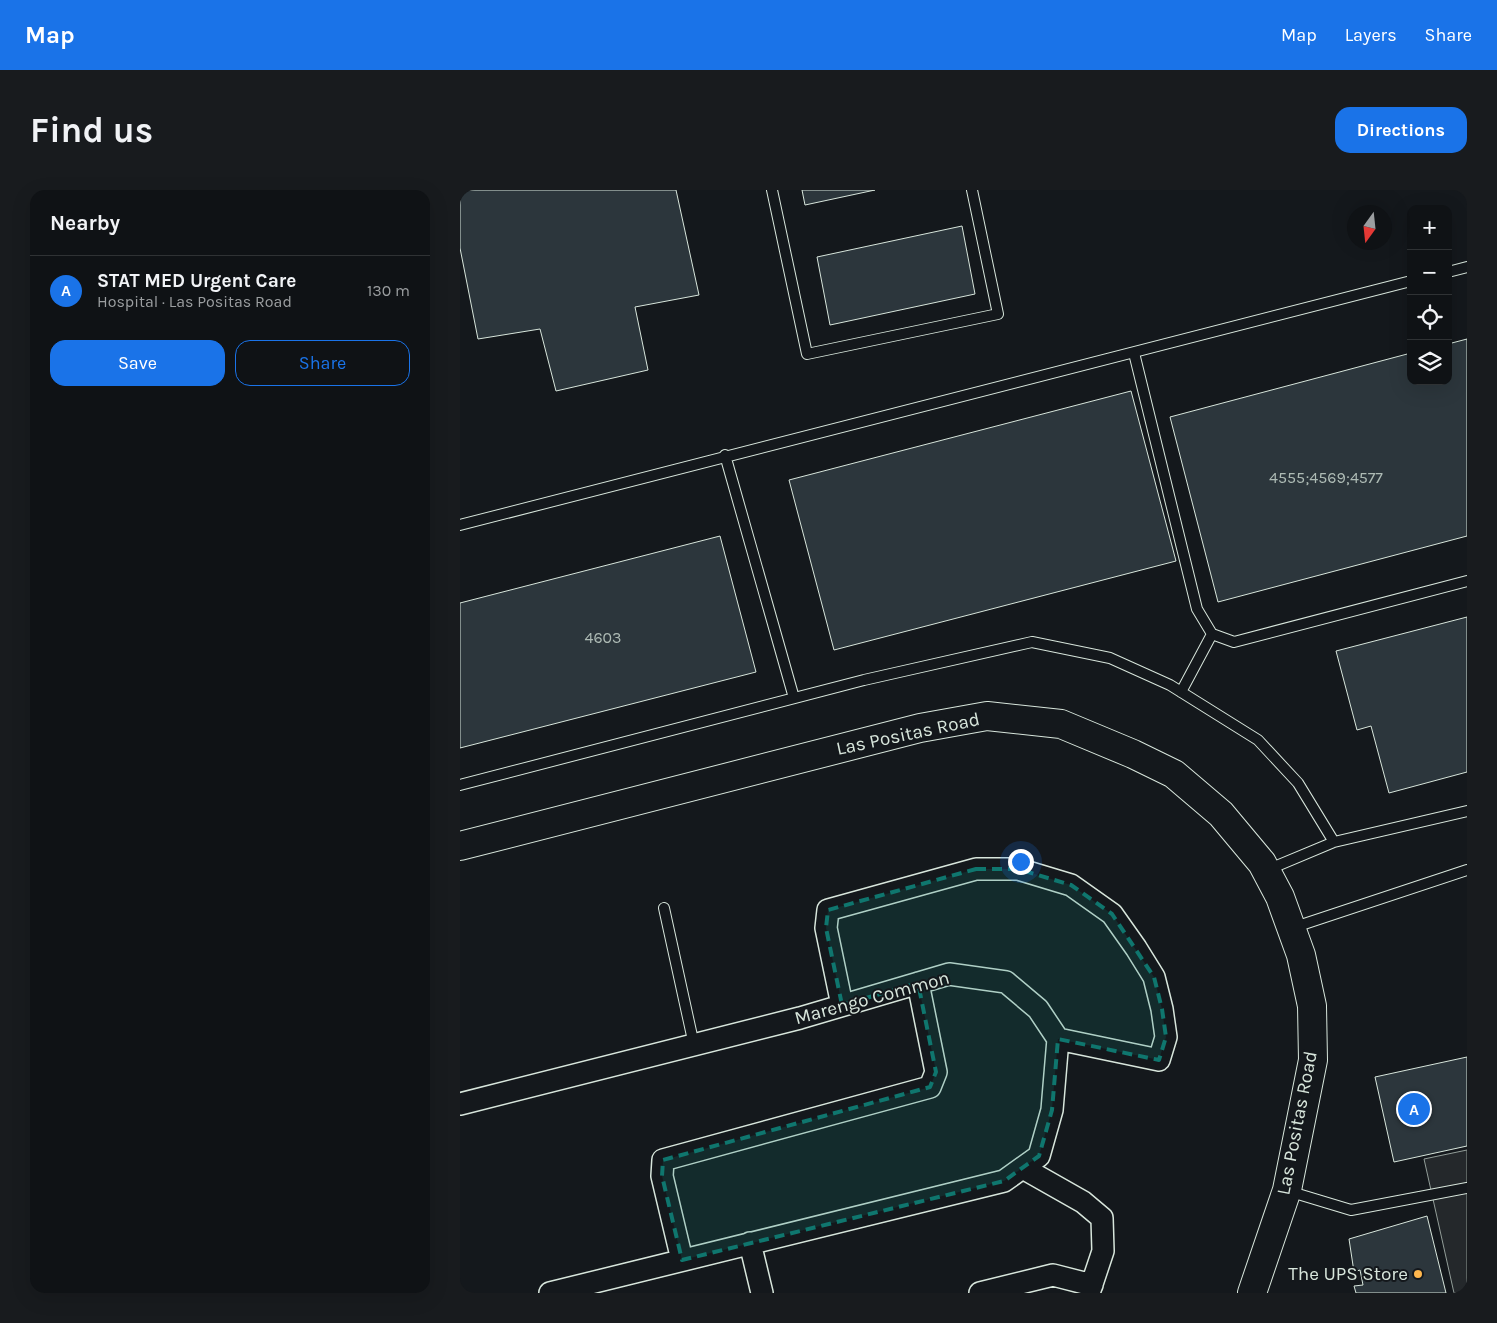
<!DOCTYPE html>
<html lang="en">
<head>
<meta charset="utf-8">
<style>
	:root { --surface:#0f1215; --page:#181b1e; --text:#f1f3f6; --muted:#9b9ea0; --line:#2f3234; --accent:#1a73e8 }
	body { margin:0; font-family:Karla,sans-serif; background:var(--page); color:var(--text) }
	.controls { position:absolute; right:15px; top:15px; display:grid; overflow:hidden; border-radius:10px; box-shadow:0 5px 20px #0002 }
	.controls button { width:45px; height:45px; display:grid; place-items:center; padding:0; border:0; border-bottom:1px solid var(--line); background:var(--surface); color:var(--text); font:25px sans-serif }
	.compass { position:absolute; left:887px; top:15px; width:45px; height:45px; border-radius:50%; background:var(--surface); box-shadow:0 5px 20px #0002; rotate:195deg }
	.you { position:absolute; left:560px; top:671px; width:18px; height:18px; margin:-12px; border:4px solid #fff; border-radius:50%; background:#1a73e8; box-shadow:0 0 0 8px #1a73e833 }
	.badge { display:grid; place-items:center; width:32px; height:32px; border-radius:50%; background:var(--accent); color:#fff; font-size:16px; font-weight:700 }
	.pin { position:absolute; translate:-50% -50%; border:2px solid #fff; box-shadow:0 1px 5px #0006 }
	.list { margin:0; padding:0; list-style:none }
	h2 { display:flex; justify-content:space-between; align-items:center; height:65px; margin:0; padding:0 20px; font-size:21px }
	h2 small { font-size:16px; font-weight:400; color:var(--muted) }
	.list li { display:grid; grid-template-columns:32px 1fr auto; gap:15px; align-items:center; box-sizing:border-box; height:70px; padding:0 20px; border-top:1px solid var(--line) }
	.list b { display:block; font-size:19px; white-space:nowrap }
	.list p { margin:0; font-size:16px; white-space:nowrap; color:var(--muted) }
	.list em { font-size:16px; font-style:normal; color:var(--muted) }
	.actions { display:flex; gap:10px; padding:15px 20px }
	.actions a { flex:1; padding:11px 0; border:1px solid var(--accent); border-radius:15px; text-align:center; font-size:18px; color:var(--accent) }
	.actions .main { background:var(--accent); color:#fff }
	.icon { flex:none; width:28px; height:28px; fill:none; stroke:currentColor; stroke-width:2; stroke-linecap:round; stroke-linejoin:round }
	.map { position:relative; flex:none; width:1007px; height:1103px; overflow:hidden; border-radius:15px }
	header { display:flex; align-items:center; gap:30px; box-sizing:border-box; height:70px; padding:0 25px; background:var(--accent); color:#fff }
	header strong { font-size:24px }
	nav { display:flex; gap:28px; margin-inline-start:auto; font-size:18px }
	.intro { display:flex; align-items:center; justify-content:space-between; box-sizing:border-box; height:120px; padding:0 30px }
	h1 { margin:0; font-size:35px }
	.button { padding:12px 22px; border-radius:15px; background:var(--accent); color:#fff; font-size:18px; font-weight:700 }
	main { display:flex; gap:30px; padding:0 30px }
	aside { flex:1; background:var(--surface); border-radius:15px; box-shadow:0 5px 20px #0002 }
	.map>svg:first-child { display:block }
	.parking { fill:#24282b; stroke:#939e99 }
	.building { fill:#2c363c; stroke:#d8e6dc }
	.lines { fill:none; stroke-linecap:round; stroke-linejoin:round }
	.lane-casing { stroke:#d8e6dc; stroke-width:12 }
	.street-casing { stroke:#d8e6dc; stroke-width:24 }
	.secondary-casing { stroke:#d8e6dc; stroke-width:30 }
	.lane { stroke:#14181c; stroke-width:10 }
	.street { stroke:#14181c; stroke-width:21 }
	.secondary { stroke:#14181c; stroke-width:28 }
	.marked { fill:#0f766e; fill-opacity:0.2; stroke:#0f766e; stroke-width:4; stroke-dasharray:10 6; stroke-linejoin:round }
	.poi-dot { fill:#ffb74d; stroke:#14181c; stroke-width:2 }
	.labels { text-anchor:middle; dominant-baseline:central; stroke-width:4; stroke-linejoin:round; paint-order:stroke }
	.number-label { font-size:16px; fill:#adbab4 }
	.street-label { font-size:19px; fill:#d8e6dc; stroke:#14181c }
	.poi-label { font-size:19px; fill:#d8e6dc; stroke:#14181c; text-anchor:end }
</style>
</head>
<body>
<header>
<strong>Map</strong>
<nav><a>Map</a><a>Layers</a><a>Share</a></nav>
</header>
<div class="intro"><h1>Find us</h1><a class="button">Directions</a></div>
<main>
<aside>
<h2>Nearby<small></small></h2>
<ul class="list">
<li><span class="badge">A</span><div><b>STAT MED Urgent Care</b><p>Hospital · Las Positas Road</p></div><em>130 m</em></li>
</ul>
<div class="actions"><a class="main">Save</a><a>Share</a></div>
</aside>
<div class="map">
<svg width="1007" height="1103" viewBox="0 0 1007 1103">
	<rect width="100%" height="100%" fill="#14181c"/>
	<!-- parking -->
	<path class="parking" d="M1007,960V1103H994L964,969Z"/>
	<!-- building -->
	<path class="building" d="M0,0H216L239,105L175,117L188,180L96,201L80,139L18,149L0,58Z
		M342,0H415L345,15Z
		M502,36L515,104L370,135L357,67Z
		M1007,149V346L758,412L710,227L951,163V191H988V154Z
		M671,201L716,371L374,460L329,290Z
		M260,346L296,482L0,558V413Z
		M1007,427V582L929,603L911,536L897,540L876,461Z
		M1007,867V956L934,972L915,887Z
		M967,1026L986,1103H896L894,1096L903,1095L900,1080L894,1082L889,1049Z"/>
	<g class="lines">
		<!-- lane casing -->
		<g class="lane-casing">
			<path id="lane" d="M312,0L347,164L538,124L512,0
				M988,82L1007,77
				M674,163L737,419L752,444L774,452L1007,391
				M265,265L334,508
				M0,335C316,251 634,173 951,91
				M721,502L752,444
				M0,595L404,490L572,452L650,468L710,495L798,550L838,593L874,652
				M807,680L874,652L1007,621
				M204,718L234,855
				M832,738L1007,680
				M828,1001L891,1020L1007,998"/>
		</g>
		<!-- street casing -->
		<g class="street-casing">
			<path id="street" d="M382,815L366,738L368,720L516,679H558L611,695L652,724L676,758L694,787L702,819L706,847L699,870L598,849
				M0,914L340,828L489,784L546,792L578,819L598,849L592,920L579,966L544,991L90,1103
				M563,978L623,1012L642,1028L643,1061L629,1103
				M290,1053L302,1103
				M222,1070L202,986L203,970L470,897L476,882L458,793
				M520,1103L593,1085L632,1095"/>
		</g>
		<!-- secondary casing -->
		<g class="secondary-casing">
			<path id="secondary" d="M0,656L460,538L527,526L601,534L673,564L714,584L761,624L802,673L820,707L841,765L852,816L853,870L827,1000L792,1103"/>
		</g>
		<!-- lane -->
		<use href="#lane" class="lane"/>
		<!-- street -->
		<use href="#street" class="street"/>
		<!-- secondary -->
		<use href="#secondary" class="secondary"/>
	</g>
	<!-- marked area -->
	<path class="marked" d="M516,679H558L611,695L652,724L694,787L702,819L706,847L699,870L598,849L592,920L579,966L544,991L222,1070L202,986L203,970L470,897L476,882L458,793L382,815L366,738L368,720Z"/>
	<!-- markers -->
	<circle class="poi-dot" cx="958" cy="1084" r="5"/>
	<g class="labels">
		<!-- number labels -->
		<g class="number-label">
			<text x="866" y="287">4555;4569;4577</text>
			<text x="143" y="447">4603</text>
		</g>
		<!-- street labels -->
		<g class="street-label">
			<text transform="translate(448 544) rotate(-12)">Las Positas Road</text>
			<text transform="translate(412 808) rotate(-15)">Marengo Common</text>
			<text transform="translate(837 933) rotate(-79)">Las Positas Road</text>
		</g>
		<!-- poi labels -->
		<g class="poi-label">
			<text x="948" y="1084">The UPS Store</text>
		</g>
	</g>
</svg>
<div class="controls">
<button>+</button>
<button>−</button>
<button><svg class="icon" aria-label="locate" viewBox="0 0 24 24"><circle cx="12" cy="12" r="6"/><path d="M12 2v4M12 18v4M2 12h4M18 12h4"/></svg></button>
<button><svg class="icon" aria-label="layers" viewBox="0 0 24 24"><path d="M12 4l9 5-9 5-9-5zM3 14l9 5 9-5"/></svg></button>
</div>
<svg class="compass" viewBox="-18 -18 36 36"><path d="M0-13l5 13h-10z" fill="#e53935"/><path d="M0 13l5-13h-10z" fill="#9b9ea0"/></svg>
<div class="you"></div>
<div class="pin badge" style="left:954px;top:919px">A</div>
</div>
</main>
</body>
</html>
